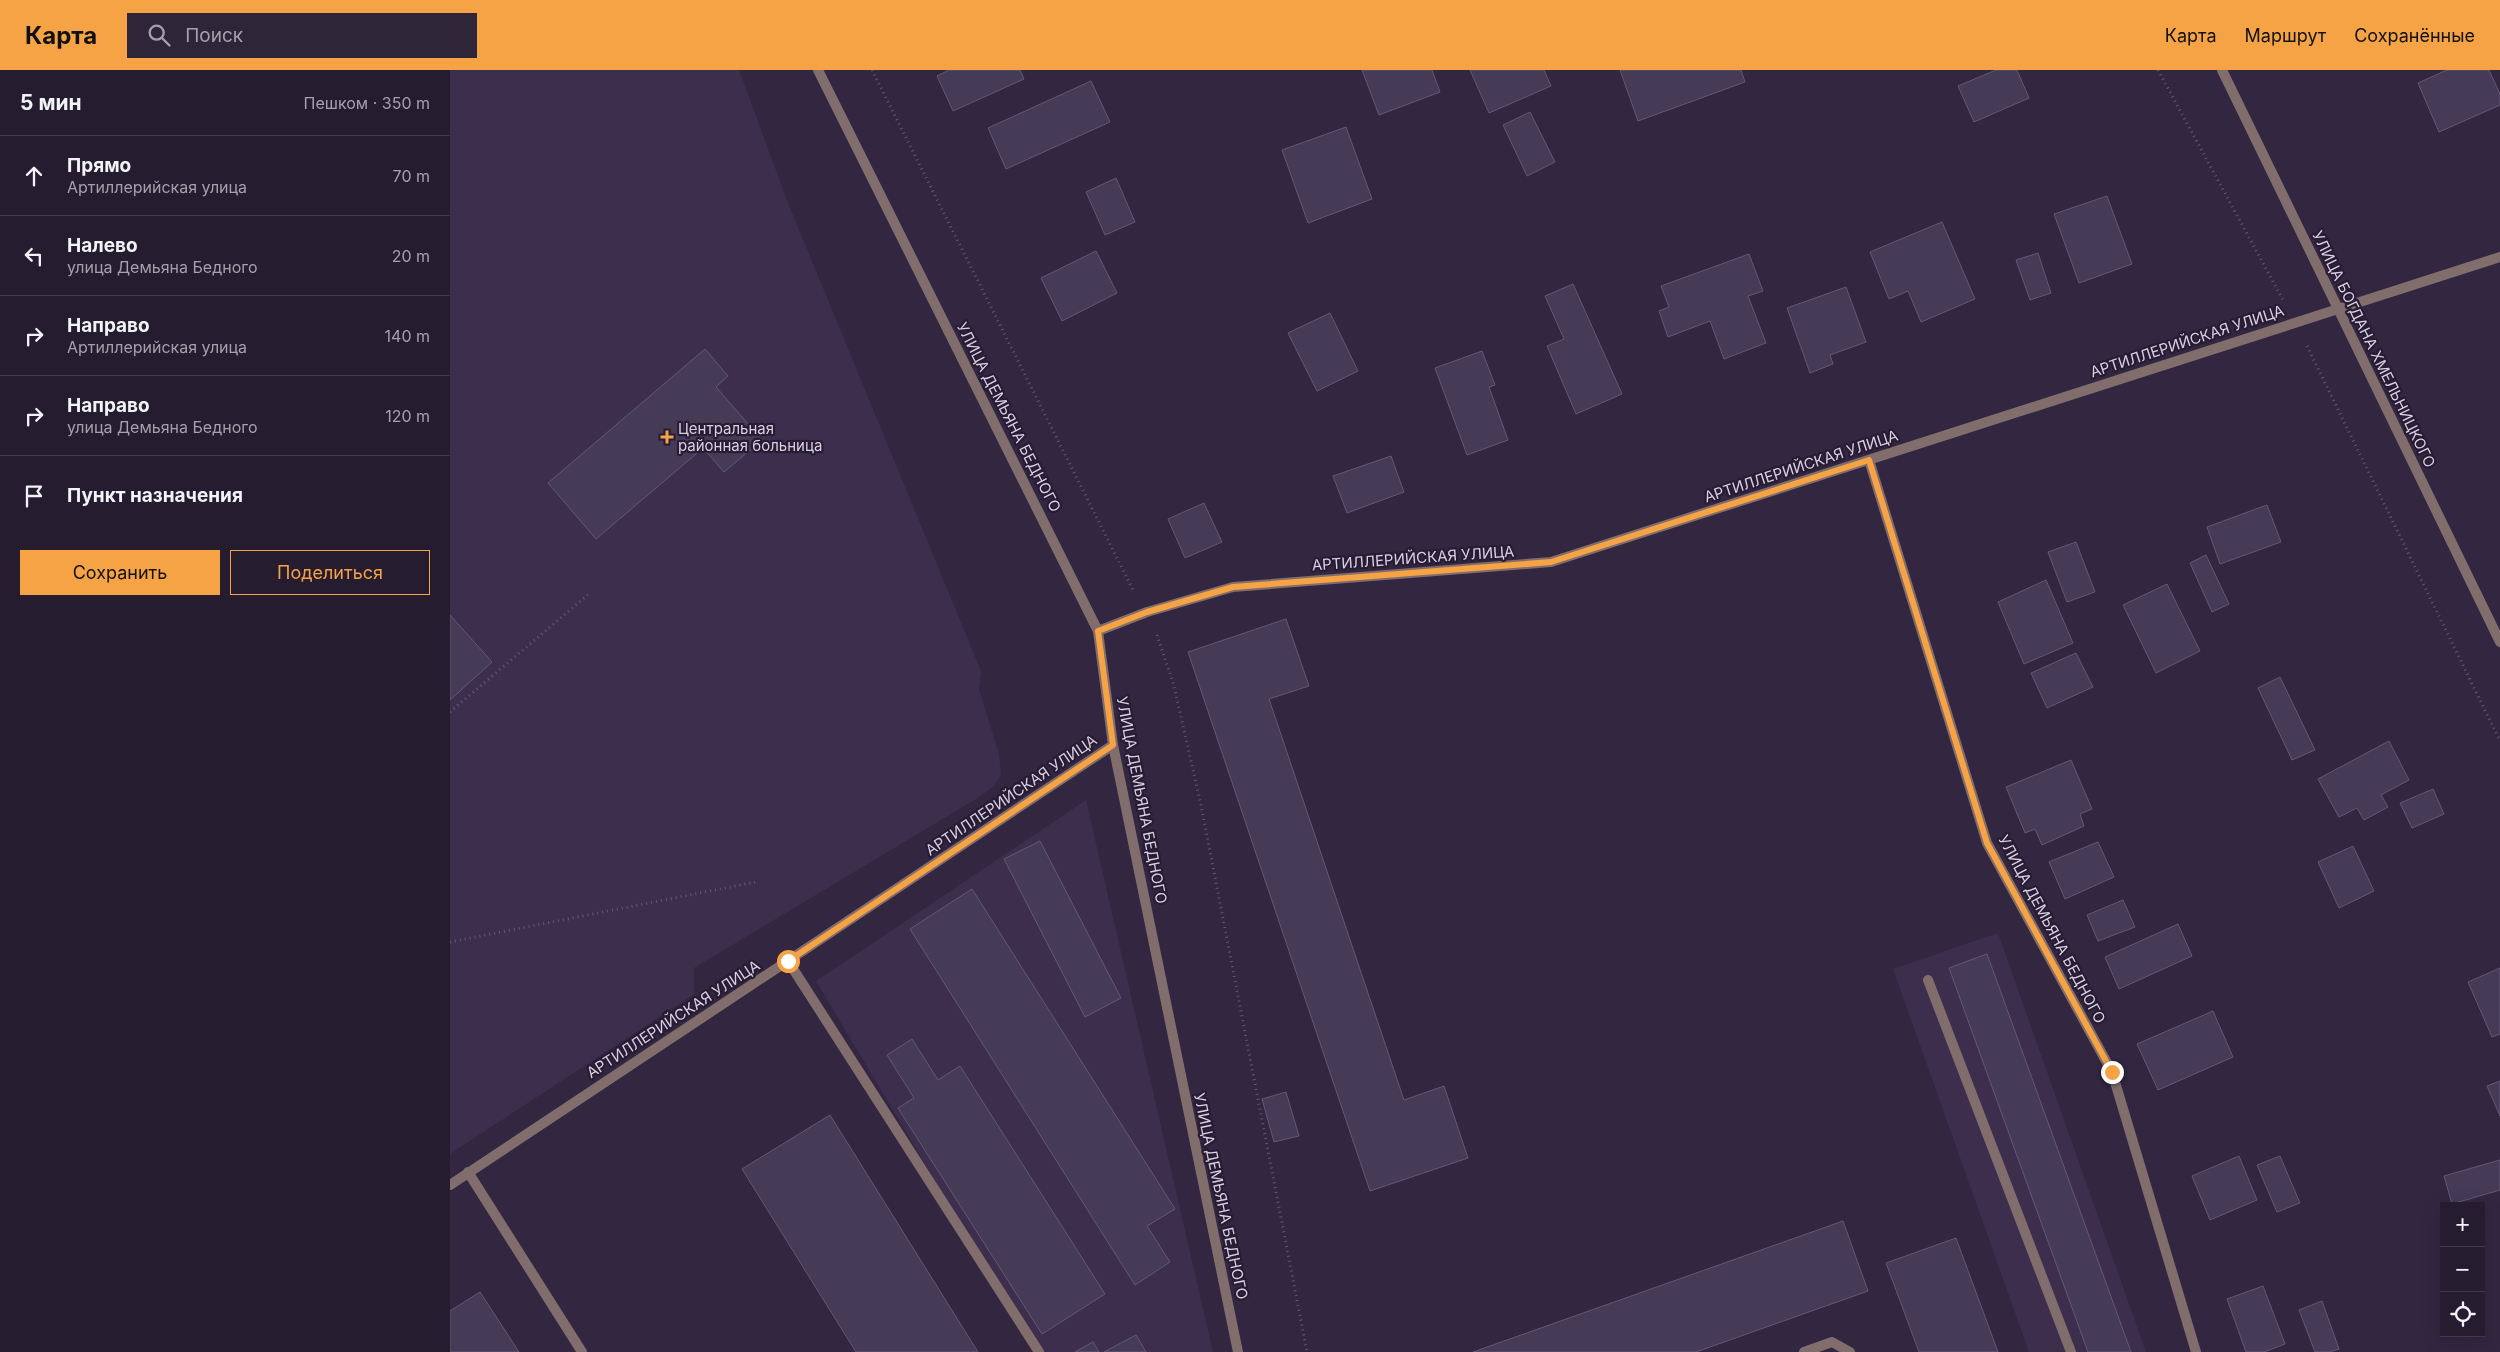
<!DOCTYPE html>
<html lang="ru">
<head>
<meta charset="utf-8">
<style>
	:root { --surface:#261c30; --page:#2e2538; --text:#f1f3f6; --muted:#a4a1ab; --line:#423a4c; --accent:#f5a345 }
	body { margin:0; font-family:Inter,sans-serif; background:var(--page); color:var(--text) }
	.controls { position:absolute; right:15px; bottom:15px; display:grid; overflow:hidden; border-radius:0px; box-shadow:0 5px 20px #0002 }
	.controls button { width:45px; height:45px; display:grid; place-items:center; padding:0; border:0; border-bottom:1px solid var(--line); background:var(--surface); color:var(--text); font:25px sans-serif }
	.stop { position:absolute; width:15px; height:15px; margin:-11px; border:4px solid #f5a345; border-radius:50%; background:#fff }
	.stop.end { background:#f5a345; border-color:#fff; box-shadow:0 1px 5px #0008 }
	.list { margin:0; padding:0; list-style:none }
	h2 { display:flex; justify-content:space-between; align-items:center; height:65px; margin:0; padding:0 20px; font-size:21px }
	h2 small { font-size:16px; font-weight:400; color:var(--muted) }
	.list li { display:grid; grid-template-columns:32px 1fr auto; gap:15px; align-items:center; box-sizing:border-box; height:80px; padding:0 20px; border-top:1px solid var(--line) }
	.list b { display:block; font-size:19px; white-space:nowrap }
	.list p { margin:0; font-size:16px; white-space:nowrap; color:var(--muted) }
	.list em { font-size:16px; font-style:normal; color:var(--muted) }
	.actions { display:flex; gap:10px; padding:15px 20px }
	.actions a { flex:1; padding:11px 0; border:1px solid var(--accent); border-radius:0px; text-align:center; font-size:18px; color:var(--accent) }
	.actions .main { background:var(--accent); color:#111 }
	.icon { flex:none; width:28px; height:28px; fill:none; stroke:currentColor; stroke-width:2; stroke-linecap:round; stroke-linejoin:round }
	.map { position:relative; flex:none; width:2050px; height:1282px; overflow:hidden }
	header { display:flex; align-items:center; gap:30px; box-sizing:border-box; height:70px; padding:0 25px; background:var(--accent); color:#111 }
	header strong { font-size:24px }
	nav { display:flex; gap:28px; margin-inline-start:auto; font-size:18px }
	.search { width:350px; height:45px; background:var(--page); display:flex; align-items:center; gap:12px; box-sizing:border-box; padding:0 18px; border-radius:0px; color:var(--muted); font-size:19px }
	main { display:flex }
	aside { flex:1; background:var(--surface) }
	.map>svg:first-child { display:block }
	.built { fill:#3d2e4e }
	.building { fill:#453b57; stroke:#635876 }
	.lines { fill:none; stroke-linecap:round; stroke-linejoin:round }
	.path { stroke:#645970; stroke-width:3; stroke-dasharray:1 4; stroke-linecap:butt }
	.service { stroke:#816d6b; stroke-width:10 }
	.minor { stroke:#816d6b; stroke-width:10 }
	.tertiary { stroke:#816d6b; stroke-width:10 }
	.route { stroke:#f5a345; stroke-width:6 }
	.poi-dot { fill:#f5a345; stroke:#281c35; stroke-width:2 }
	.labels { text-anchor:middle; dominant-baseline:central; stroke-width:4.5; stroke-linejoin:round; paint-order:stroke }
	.street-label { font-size:15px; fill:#d7d0e1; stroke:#281c35 }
	.poi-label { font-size:15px; fill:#d7d0e1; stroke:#281c35; text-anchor:start }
</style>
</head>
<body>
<header>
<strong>Карта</strong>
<div class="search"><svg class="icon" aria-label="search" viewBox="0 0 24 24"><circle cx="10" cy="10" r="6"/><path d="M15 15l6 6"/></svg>Поиск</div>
<nav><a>Карта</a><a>Маршрут</a><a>Сохранённые</a></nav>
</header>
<main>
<aside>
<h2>5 мин<small>Пешком · 350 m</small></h2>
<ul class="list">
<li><svg class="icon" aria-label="ahead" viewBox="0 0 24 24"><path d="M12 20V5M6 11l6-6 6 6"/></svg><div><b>Прямо</b><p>Артиллерийская улица</p></div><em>70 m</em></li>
<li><svg class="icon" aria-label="left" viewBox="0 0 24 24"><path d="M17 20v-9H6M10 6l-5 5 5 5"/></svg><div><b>Налево</b><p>улица Демьяна Бедного</p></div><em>20 m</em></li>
<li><svg class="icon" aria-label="right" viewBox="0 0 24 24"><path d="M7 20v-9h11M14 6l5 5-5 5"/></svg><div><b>Направо</b><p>Артиллерийская улица</p></div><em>140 m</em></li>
<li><svg class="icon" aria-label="right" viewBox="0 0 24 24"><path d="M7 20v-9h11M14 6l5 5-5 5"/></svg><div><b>Направо</b><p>улица Демьяна Бедного</p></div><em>120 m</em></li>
<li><svg class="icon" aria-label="arrive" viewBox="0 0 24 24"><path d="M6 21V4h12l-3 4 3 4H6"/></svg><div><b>Пункт назначения</b></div></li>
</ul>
<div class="actions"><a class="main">Сохранить</a><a>Поделиться</a></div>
</aside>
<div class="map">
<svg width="2050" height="1282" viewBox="0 0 2050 1282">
	<rect width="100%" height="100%" fill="#322640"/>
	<!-- built -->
	<path class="built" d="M0,0H289L338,133L531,601L529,619L549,684L551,705L543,717L526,729L244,898V924L0,1084Z
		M636,730L763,1282H587L366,911Z
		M1548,863L1696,1282H1579L1443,899Z"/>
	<!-- building -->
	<path class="building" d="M499,0H570L574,9L503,41L487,6Z
		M912,0H982L990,22L929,45Z
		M1020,0H1094L1101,16L1039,43Z
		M1170,0H1291L1295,12L1188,51Z
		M1546,0H1567L1579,28L1524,52L1508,16Z
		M1997,0H2039L2050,24V35L1989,62L1968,13Z
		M641,11L660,52L556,99L538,58Z
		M1080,42L1105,92L1077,106L1053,55Z
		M896,57L922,129L858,153L832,80Z
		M666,108L685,152L655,165L636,122Z
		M1657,126L1682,194L1629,213L1604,144Z
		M1492,152L1525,229L1471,252L1458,221L1439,229L1420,182Z
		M646,181L667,223L612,251L591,208Z
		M1588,183L1601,223L1580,230L1566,190Z
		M1299,184L1313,221L1298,226L1316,273L1274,289L1260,251L1218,267L1209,241L1219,237L1211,216Z
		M1123,214L1172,324L1126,344L1097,276L1114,269L1095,226Z
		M1396,217L1416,272L1380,285L1383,294L1360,303L1337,238Z
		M880,243L908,301L867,321L838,263Z
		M255,279L278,306L266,317L312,370L274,402L253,378L146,469L98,413Z
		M1032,281L1045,315L1039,317L1058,370L1017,385L985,298Z
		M941,386L954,422L897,443L883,406Z
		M754,433L772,472L735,488L718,449Z
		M1817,435L1831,472L1770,494L1757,457Z
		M1626,472L1645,522L1617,532L1598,482Z
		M1756,485L1779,534L1762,542L1740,493Z
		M1596,510L1623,573L1574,594L1548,532Z
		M1717,514L1750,581L1706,603L1673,535Z
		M0,545L42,592L0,630Z
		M836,549L859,616L819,629L954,1030L994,1016L1018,1088L920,1121L738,582Z
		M1626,583L1643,617L1597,638L1581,603Z
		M1830,607L1865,680L1842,690L1808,618Z
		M1939,671L1959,710L1931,725L1938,737L1914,750L1907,738L1889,747L1868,709Z
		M1621,690L1642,739L1630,744L1634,756L1592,775L1585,759L1575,763L1556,717Z
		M1983,719L1994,744L1962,758L1950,733Z
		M590,771L671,928L635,947L554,789Z
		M1648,772L1664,807L1615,829L1599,792Z
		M1903,776L1924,821L1889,838L1868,792Z
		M522,819L725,1139L697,1156L720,1192L685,1215L460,859Z
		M1673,830L1685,857L1648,871L1637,845Z
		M1728,854L1742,886L1669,919L1655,887Z
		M1537,884L1681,1282H1638L1499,898Z
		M2050,898V964L2042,967L2018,912Z
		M1763,941L1783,987L1708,1020L1687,974Z
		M462,969L488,1010L510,996L655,1224L592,1264L448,1038L464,1028L437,985Z
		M2050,1011V1046L2037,1016Z
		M836,1022L849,1066L824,1072L812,1029Z
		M380,1045L528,1282H406L292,1099Z
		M1789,1086L1807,1130L1760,1150L1742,1106Z
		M1830,1086L1850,1133L1827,1142L1807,1095Z
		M2050,1090V1120L2002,1134L1994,1106Z
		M1393,1151L1418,1221L1246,1282H1023Z
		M1506,1168L1548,1282H1469L1436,1193Z
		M1813,1216L1835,1274L1814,1282H1796L1777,1229Z
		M30,1222L69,1282H0V1241Z
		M1872,1231L1889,1279L1879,1282H1865L1849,1240Z
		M686,1265L696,1282H654Z
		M643,1272L649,1282H625Z"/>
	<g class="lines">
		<!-- path -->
		<path class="path" d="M422,0L683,520
			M1708,0L1833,230
			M1857,276L2050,671
			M707,565L724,616L751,735L857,1282
			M0,642L140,523
			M0,872L306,812"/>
		<!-- service -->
		<path class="service" d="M338,891L589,1282
			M1478,910L1621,1282
			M1354,1282L1382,1272L1400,1282"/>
		<!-- minor -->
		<path class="minor" d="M1419,390L1537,773L1662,1002L1746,1282
			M648,561L697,542L783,517L1101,492L2050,187
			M18,1102L132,1282
			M0,1115L663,675"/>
		<!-- tertiary -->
		<path class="tertiary" d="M368,0L648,561L663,675L788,1282
			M1772,0L2050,572"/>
	</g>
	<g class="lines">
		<!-- route -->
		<path class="route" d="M338,891L663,675L648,561L697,542L783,517L1101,492L1419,390L1537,773L1662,1002"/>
	</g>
	<!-- markers -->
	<path class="poi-dot" d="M214.5 359.5h5v5h5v5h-5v5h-5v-5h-5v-5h5z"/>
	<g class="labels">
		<!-- street labels -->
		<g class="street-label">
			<text transform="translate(1737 271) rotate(-18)">АРТИЛЛЕРИЙСКАЯ УЛИЦА</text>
			<text transform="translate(1924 279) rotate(64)">УЛИЦА БОГДАНА ХМЕЛЬНИЦКОГО</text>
			<text transform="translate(559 347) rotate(63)">УЛИЦА ДЕМЬЯНА БЕДНОГО</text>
			<text transform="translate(1351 396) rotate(-18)">АРТИЛЛЕРИЙСКАЯ УЛИЦА</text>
			<text transform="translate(963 488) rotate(-4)">АРТИЛЛЕРИЙСКАЯ УЛИЦА</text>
			<text transform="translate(561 725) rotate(-34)">АРТИЛЛЕРИЙСКАЯ УЛИЦА</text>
			<text transform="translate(692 730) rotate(79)">УЛИЦА ДЕМЬЯНА БЕДНОГО</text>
			<text transform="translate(1602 859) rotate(62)">УЛИЦА ДЕМЬЯНА БЕДНОГО</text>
			<text transform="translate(223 949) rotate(-33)">АРТИЛЛЕРИЙСКАЯ УЛИЦА</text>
			<text transform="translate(771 1126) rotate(78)">УЛИЦА ДЕМЬЯНА БЕДНОГО</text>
		</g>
		<!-- poi labels -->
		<g class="poi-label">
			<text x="228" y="358">Центральная<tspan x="228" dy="17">районная больница</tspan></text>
		</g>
	</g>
</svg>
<div class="controls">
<button>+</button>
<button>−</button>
<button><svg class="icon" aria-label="locate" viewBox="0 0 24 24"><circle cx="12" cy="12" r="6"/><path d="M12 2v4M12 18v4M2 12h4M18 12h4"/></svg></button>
</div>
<div class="stop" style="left:338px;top:891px"></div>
<div class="stop end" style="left:1662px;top:1002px"></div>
</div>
</main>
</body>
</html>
